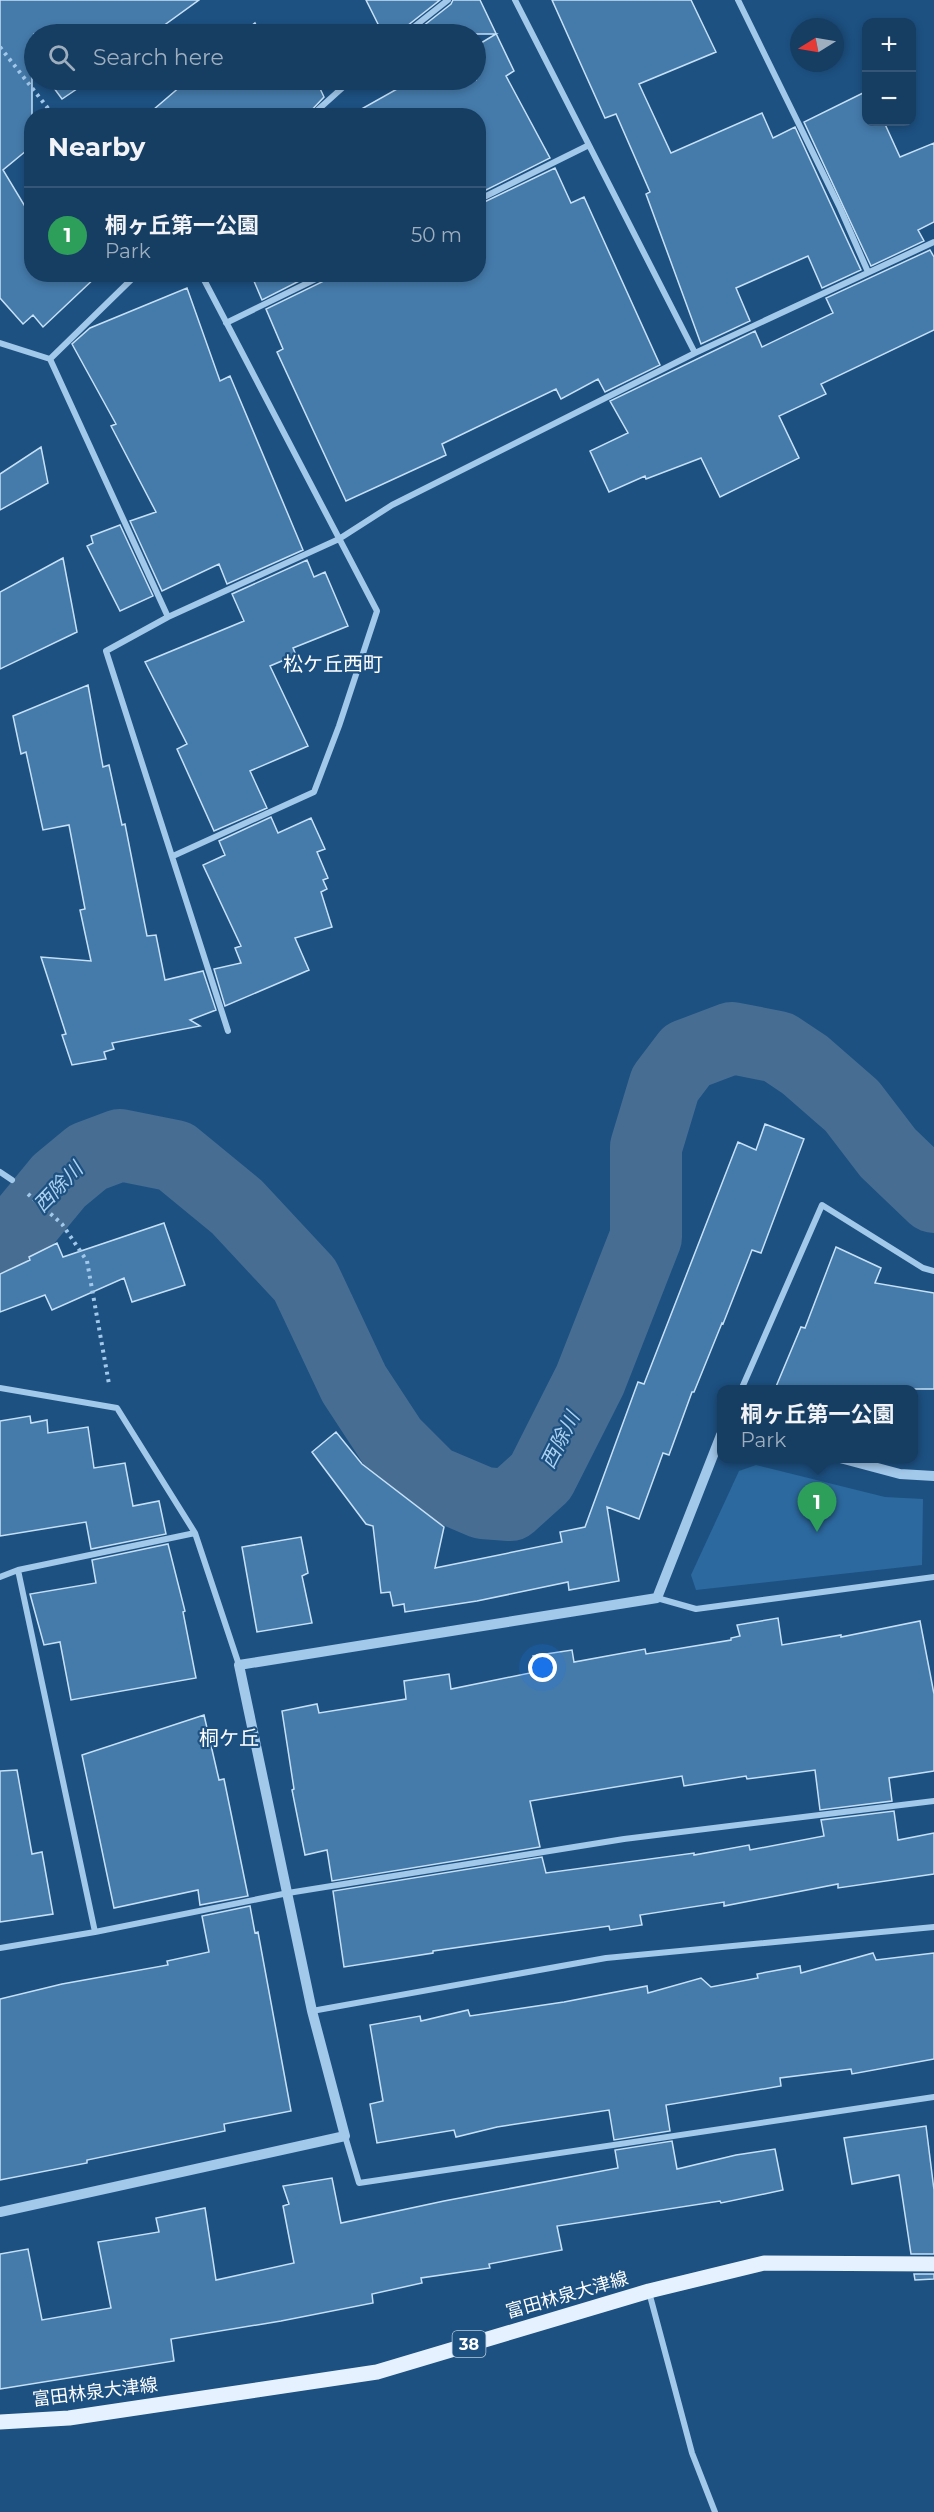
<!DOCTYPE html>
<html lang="en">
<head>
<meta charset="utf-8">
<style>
	:root { --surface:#163d62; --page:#1f4468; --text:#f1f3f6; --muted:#9eaebe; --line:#355677; --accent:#fac160 }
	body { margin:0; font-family:Montserrat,"Noto Sans JP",sans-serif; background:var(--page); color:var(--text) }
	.controls { position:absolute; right:18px; top:18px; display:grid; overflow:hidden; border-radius:12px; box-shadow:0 3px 9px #0003 }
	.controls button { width:54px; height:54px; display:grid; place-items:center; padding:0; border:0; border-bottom:2px solid var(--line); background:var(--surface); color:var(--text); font:30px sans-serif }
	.compass { position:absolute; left:790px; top:18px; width:54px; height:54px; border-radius:50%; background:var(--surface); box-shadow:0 3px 9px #0003; rotate:259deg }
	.you { position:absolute; left:543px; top:1668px; width:21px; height:21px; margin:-15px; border:4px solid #fff; border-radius:50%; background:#1a73e8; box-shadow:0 0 0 9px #1a73e833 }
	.badge { display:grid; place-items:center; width:39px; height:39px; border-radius:50%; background:var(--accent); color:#fff; font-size:20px; font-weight:700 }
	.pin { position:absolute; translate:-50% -50px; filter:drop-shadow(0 2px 3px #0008) }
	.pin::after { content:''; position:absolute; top:32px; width:21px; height:18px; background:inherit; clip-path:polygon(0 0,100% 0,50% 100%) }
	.popup { position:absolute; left:717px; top:1385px; width:201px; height:78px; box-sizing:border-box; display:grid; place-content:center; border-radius:12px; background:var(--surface); filter:drop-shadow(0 2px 4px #0005); font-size:20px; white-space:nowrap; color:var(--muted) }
	.popup b { font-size:22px; color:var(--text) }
	.popup::after { content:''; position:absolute; left:50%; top:100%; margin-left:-12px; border:12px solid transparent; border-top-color:var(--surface) }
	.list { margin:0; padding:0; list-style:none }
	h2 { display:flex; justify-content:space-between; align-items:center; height:78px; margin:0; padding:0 24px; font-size:26px }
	h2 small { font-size:20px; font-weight:400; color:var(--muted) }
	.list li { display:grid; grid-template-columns:39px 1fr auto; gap:18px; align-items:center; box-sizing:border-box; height:96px; padding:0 24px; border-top:2px solid var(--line) }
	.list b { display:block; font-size:22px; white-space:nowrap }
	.list p { margin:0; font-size:20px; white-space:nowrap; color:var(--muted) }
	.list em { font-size:20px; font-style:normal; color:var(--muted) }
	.icon { flex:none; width:33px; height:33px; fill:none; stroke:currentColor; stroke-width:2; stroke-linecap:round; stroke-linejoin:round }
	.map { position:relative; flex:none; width:934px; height:2512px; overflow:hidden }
	.search { position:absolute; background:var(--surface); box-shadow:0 3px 9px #0003; left:24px; top:24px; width:462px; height:66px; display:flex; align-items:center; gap:15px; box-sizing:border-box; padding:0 21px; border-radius:33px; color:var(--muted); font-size:22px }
	.panel { position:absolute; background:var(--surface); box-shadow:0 3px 9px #0003; left:24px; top:108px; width:462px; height:174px; border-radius:24px }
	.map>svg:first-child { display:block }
	.green { fill:#2c699f }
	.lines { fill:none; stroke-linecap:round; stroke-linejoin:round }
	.river { stroke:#476e92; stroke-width:72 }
	.building { fill:#457bab; stroke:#c6e1f7; stroke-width:1.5 }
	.path { stroke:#a2c8ea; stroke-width:4; stroke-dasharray:3 4.5; stroke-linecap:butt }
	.minor { stroke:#a2c8ea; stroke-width:6 }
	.tertiary { stroke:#a2c8ea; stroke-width:10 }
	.primary { stroke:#e5f1fe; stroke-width:15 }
	.labels { text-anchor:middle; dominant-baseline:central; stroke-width:4.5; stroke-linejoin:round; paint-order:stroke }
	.shield { fill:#1d5182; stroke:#bbcbda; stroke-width:1.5 }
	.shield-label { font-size:16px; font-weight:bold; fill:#fff }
	.street-label { font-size:18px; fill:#fff; stroke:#1d5182 }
	.neighbourhood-label { font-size:20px; fill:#fff; stroke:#1d5182 }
	.water-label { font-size:20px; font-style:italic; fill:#add2f1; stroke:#1d5182 }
</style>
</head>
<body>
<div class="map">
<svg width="934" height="2512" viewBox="0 0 934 2512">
	<rect width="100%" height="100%" fill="#1d5182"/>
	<!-- green -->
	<path class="green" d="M756,1465L885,1497L923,1499L922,1565L696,1590L691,1575L739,1471Z"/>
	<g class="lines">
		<!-- river -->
		<path class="river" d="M0,1237L21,1227L59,1181L88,1157L120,1145L175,1156L237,1207L305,1280L354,1384L392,1442L431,1481L483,1503L510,1505L541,1477L590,1380L646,1237V1147L665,1084L687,1055L732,1038L778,1047L805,1065L852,1106L888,1153L934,1197"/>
	</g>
	<!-- building -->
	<path class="building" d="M0,0H199L152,34H34V60L32,56V146L3,170L32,218V274H99L43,327L33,315L23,324L0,298Z
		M366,0H440L402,30L400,34H383Z
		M453,0H480L514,71L506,76L550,158L478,194V116H349L413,80H476V46L496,34H413L451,4Z
		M552,0H691L716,52L639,84L671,153L762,113L773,138L795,127L861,270L822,288L808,256L736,288L750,321L701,344L646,194L650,192L616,114L605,118Z
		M255,23L261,34H241Z
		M48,80H90L62,99Z
		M188,80H316L324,97L306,116H146Z
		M867,91V122H884L900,157L934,143V222L918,230L924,241L871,266L804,122Z
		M555,168L571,203L584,197L660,365L605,392L598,379L561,399L556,389L442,444L446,455L346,501L277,352L283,349L266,309L328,279L331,274H478V205Z
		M930,250L934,257V330L821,384L826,394L779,416L799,458L720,497L701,458L646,479L645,476L609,492L590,451L628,433L610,401L755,331L762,347L833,313L826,298Z
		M251,274H313L262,300Z
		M187,288L220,381L230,376L303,550L227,584L219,564L162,591L130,521L156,512L111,426L116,424L72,344L90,328Z
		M41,447L48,483L0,510V474Z
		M120,525L153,596L120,611L87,546L93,543L91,536Z
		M63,558L77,632L0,669V592Z
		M307,560L314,577L325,572L348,626L293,648L296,655L270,666L308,746L250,771L267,808L214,831L177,749L187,744L145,662L244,621L232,594Z
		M88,685L103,767L109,765L122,825L125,824L147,936L156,935L165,980L203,971L216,1010L190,1020L200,1026L112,1043L114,1049L104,1052L106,1059L72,1065L62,1035L66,1034L41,957L91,961L80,910L85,909L69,825L43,830L26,752L21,754L13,716Z
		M271,817L278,833L311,818L325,849L317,852L328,878L323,880L327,889L321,892L332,927L295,938L309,970L225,1006L214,969L241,963L235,948L241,946L203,865L225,855L219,841Z
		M765,1124L804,1139L761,1253L752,1250L723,1324L722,1323L694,1392H692L669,1455L663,1453L639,1519L607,1507L619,1581L569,1590L568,1582L477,1601L405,1612L404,1604L393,1606L390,1592L381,1593L373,1526L366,1524L312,1452L336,1432L362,1464L444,1527L435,1568L562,1542L560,1532L585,1527L638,1382L644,1384L738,1142L756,1150Z
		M164,1223L185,1285L132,1302L124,1278L52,1310L45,1295L0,1312V1274L30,1260L29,1257L57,1243L63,1257Z
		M836,1247L881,1268L875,1283L934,1293V1389H775L801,1327L805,1328Z
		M30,1416L31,1423L47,1420L48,1433L88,1427L94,1468L125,1463L133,1506L159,1501L166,1534L91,1549L86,1522L0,1536V1421Z
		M301,1537L308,1573L302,1576L312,1623L257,1632L242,1547Z
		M168,1544L185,1611L183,1612L196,1678L71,1700L60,1642L44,1645L30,1594L96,1583L92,1560Z
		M778,1618L782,1645L841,1635V1637L920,1621L934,1694V1771L889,1778L892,1801L820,1810L815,1770L747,1779L746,1776L684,1786L682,1776L530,1801L540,1847L332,1881L327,1850L305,1855L292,1790L294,1789L282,1711L317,1704L319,1713L406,1699L404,1681L449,1674L451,1689L535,1672L533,1656L572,1650L574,1662L645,1649L646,1654L731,1640V1638L740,1636L737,1625Z
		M204,1715L219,1780L224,1779L248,1896L200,1905L198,1890L114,1908L82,1755Z
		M17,1770L32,1854L42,1852L53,1914L0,1922V1771Z
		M894,1811L898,1840L934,1833V1874L838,1888V1884L724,1906V1902L640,1915L642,1925L610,1930L609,1926L433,1951V1953L344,1967L333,1891L542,1857L546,1873L694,1853V1855L749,1845L750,1850L824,1836L821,1820Z
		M250,1906L255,1933L258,1932L291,2111L224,2124L225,2131L87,2160V2163L0,2180V1999L62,1984L168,1965L167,1961L209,1952L202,1916Z
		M873,1953L876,1960L934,1953V2059L852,2074L851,2069L780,2078L781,2086L666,2105L670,2131L614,2140L609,2110L497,2127L456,2137L454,2130L377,2143L370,2104L383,2101L370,2025L420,2016L421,2021L468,2010L470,2016L564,2002L647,1986L648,1993L701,1978L711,1987L758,1978L757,1974L800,1966L801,1973Z
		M926,2126L934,2190V2254H911L899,2175L852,2184L844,2138Z
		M672,2141L677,2169L736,2155L775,2149L783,2190L721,2203L720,2201L557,2226L562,2250L489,2264L490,2268L421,2278L422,2283L372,2294L373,2303L281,2321L171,2339L174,2361L0,2389V2254L28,2249L42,2320L111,2308L98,2242L159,2232L156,2218L205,2208L216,2280L294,2263L283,2206L289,2204L283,2186L332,2178L341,2223L444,2201L618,2168L615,2150Z
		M914,2274H934V2279L915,2280Z"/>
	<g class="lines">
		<!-- path -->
		<path class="path" d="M0,47L54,116
			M28,1194L62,1224L87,1261L109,1384"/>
		<!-- minor -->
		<path class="minor" d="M515,0L695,353
			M738,0L840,208L868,272
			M405,34L448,0
			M311,116L351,80
			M478,200L589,145
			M226,323L326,274
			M0,343L50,359L168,617
			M50,359L137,274
			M173,856L314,792L339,726L377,611L201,274
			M228,1031L106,651L168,617L339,539L392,505L695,353L934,242
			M0,1172L12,1180
			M0,1388L117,1408L195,1533L239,1665
			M741,1390L822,1205L923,1268L934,1271
			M18,1570L95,1932
			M0,1577L18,1570L195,1533
			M657,1598L696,1609L934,1577
			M0,1948L95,1932L288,1893L624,1839L934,1801
			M312,2011L606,1958L934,1927
			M345,2136L359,2183L934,2097
			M649,2292L692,2453L715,2512"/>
		<!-- tertiary -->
		<path class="tertiary" d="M840,1458L900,1474L934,1476
			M0,2212L345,2136L312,2011L239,1665L657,1598L721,1435"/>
		<!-- primary -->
		<path class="primary" d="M0,2422L69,2418L377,2372L649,2291L764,2263L934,2264"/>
	</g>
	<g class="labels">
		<!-- shield labels -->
		<rect class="shield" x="452.5" y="2331" width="33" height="26" rx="4.5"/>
		<g class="shield-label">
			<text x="469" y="2344">38</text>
		</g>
		<!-- street labels -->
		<g class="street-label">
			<text transform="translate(567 2295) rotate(-16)">富田林泉大津線</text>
			<text transform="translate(95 2392) rotate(-7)">富田林泉大津線</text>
		</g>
		<!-- neighbourhood labels -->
		<g class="neighbourhood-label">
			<text x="333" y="664">松ケ丘西町</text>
			<text x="229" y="1738">桐ケ丘</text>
		</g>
		<!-- water labels -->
		<g class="water-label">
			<text transform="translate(58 1187) rotate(-46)">西除川</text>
			<text transform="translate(560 1440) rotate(-63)">西除川</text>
		</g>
	</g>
</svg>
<div class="controls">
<button>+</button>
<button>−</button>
</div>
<svg class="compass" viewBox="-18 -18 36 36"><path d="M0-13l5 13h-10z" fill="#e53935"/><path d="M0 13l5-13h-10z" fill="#9eaebe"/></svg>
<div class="you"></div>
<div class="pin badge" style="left:817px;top:1532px;background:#2e9e5b">1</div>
<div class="popup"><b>桐ヶ丘第一公園</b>Park</div>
<div class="search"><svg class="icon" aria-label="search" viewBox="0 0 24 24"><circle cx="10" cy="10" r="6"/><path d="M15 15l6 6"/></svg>Search here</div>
<section class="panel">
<h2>Nearby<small></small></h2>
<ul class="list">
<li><span class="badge" style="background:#2e9e5b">1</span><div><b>桐ヶ丘第一公園</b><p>Park</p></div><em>50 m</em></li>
</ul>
</section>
</div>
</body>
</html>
